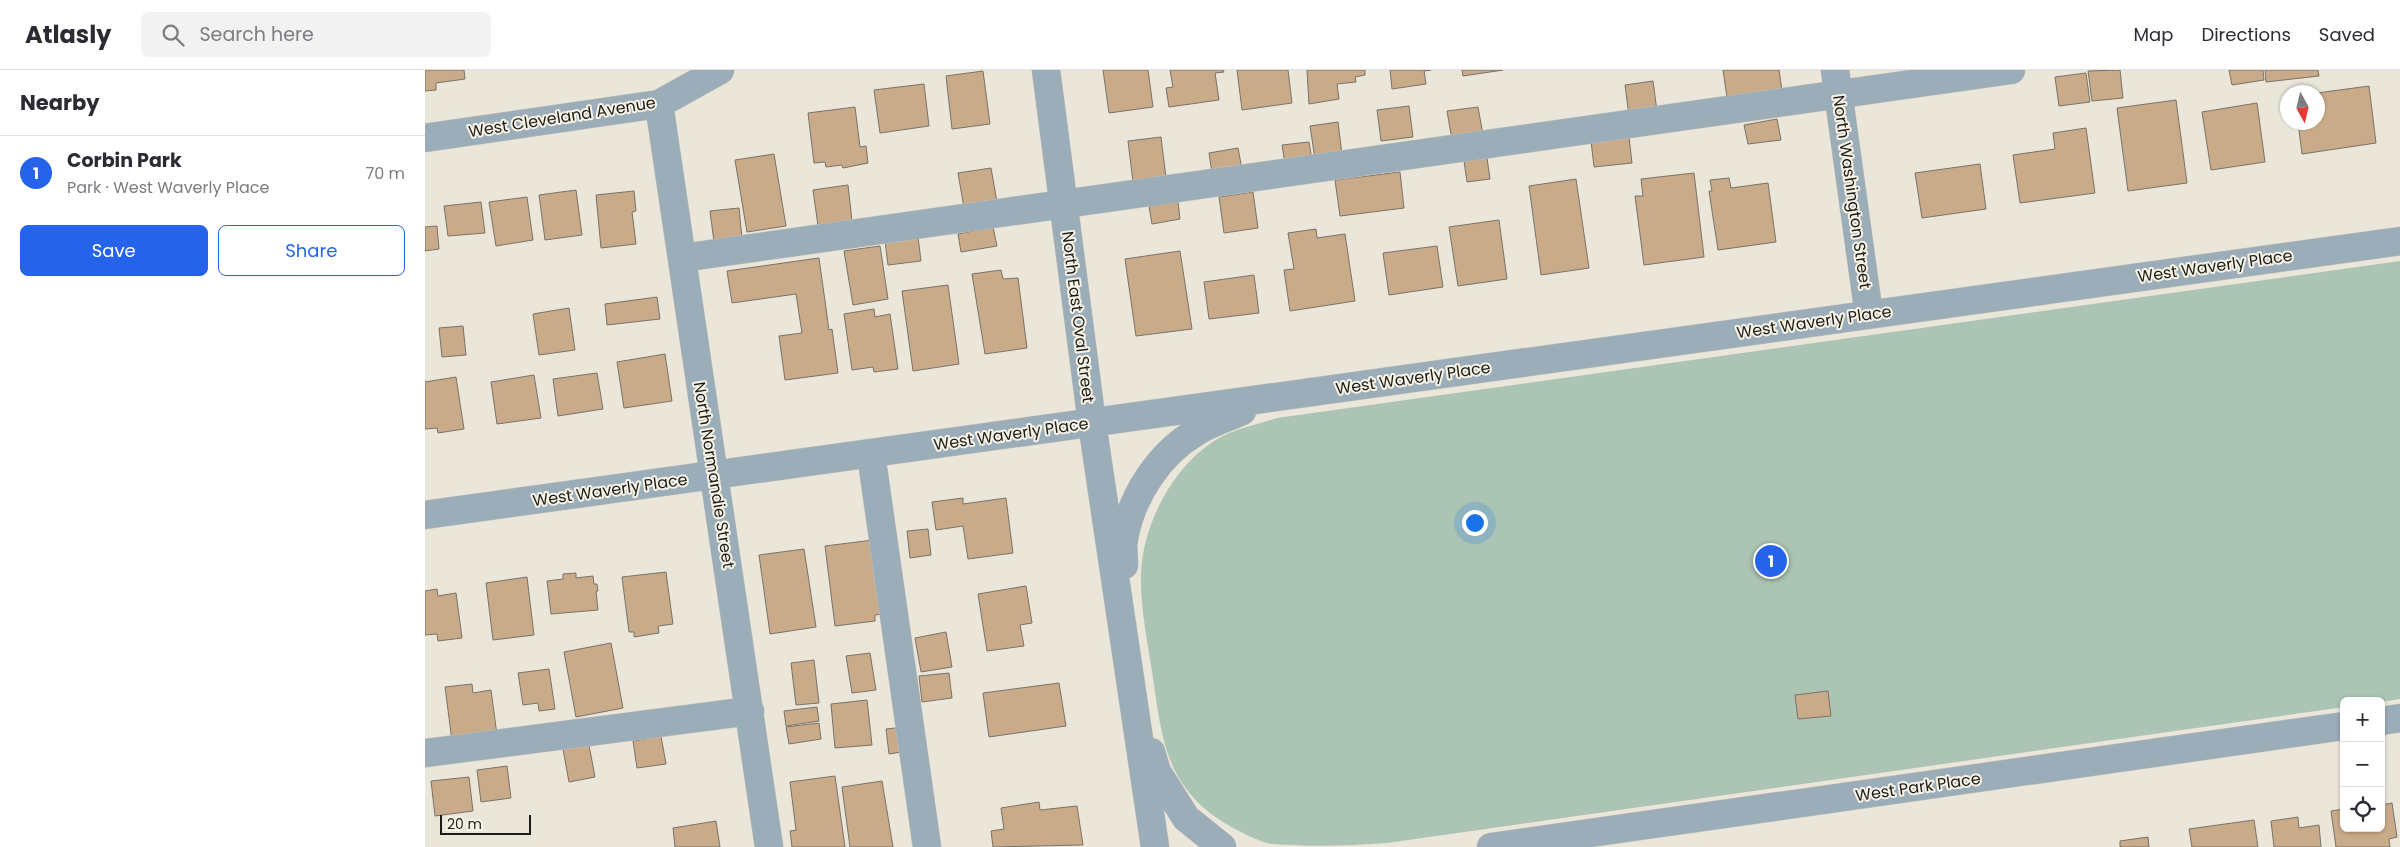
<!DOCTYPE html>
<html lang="en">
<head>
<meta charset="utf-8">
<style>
	:root { --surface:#fff; --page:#f2f2f3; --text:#2b2b33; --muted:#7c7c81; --line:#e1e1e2; --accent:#2563eb }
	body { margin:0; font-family:Poppins,sans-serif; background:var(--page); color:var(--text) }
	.controls { position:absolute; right:15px; bottom:15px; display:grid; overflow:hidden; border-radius:8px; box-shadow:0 1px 4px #0004 }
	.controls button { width:45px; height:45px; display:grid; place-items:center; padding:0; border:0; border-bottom:1px solid var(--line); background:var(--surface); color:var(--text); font:25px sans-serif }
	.compass { position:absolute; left:1855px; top:15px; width:45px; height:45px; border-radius:50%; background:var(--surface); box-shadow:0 1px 4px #0004; rotate:172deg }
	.scale { position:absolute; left:15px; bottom:12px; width:91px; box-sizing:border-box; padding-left:5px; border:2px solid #1d1b17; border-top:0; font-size:14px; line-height:18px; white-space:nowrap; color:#1d1b17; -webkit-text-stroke:4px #f7f3e6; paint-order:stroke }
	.you { position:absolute; left:1049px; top:452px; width:18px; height:18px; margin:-12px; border:4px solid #fff; border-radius:50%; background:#1a73e8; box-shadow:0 0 0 8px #1a73e833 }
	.badge { display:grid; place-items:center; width:32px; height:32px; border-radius:50%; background:var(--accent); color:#fff; font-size:16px; font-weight:700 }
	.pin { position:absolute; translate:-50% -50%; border:2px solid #fff; box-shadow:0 1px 5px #0006 }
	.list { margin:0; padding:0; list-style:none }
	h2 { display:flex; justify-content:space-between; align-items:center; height:65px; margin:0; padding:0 20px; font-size:21px }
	h2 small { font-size:16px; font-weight:400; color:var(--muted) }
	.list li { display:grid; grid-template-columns:32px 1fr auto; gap:15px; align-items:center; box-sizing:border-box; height:75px; padding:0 20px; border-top:1px solid var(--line) }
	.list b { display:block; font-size:19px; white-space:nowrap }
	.list p { margin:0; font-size:16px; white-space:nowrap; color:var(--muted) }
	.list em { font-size:16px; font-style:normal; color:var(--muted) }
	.actions { display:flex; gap:10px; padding:15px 20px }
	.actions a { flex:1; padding:11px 0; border:1px solid var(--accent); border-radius:8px; text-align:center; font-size:18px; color:var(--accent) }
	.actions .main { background:var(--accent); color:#fff }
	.icon { flex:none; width:28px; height:28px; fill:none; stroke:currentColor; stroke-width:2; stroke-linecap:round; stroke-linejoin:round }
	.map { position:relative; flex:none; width:1975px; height:777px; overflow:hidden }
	header { display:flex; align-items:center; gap:30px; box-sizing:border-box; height:70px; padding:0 25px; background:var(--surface); border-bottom:1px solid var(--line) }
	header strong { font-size:24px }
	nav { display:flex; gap:28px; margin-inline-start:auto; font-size:18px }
	.search { width:350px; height:45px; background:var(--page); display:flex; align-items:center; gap:12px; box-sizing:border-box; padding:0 18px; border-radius:8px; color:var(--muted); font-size:19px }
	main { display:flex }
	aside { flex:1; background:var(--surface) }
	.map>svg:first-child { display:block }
	.green { fill:#abc4b4 }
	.building { fill:#c9ab89; stroke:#7a7268 }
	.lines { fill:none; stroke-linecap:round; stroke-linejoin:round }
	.minor-casing { stroke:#c5c1b6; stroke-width:29 }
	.minor { stroke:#9badb9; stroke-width:28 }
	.labels { text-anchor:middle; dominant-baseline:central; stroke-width:4; stroke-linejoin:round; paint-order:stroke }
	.street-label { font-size:16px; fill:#1d1b17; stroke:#f7f3e6 }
</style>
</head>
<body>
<header>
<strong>Atlasly</strong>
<div class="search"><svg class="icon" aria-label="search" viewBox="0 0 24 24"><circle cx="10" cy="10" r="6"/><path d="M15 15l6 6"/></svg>Search here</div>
<nav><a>Map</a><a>Directions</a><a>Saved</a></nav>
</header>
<main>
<aside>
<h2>Nearby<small></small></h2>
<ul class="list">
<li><span class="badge">1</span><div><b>Corbin Park</b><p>Park · West Waverly Place</p></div><em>70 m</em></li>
</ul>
<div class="actions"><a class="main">Save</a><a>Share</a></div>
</aside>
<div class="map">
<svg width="1975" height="777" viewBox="0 0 1975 777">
	<rect width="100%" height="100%" fill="#eae6d9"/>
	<!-- green -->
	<path class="green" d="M1975,191V629L1956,632L1919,631V637L962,773C931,775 900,777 868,775C860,774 849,775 842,773C823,767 801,755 785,743C739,707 736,661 728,608C723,574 715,538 716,503C718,452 751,390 798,366C815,358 834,354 852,348Z"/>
	<!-- building -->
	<path class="building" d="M0,0H39L40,9L11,13V20L0,21Z
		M678,0H723L728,37L684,43Z
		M745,0H798L799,2L790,3L794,30L744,37L741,18L748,17Z
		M812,0H863L867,33L817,40Z
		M882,0H940V5L930,7L931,12L912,14L914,29L884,34Z
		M965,0H1006L999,1L1001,14L967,19Z
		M1037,0H1078L1038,6Z
		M1298,0H1354L1358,27L1303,34Z
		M1695,0L1698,28L1667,31L1663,1Z
		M1804,0H1838L1839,10L1807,15Z
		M1840,0H1893L1894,6L1841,12Z
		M558,1L565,54L527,59L521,6Z
		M1661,3L1665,32L1634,36L1630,7Z
		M1228,11L1232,41L1204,46L1200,15Z
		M499,14L504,56L455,63L449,20Z
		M1944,16L1951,73L1877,84L1873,52H1892V23Z
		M1751,30L1762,113L1703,121L1692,38Z
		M1832,33L1840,92L1786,100L1777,42Z
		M984,36L988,67L956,71L952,40Z
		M430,37L435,77L441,76L443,93L418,98L417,95L401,97L400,92L389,93L383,43Z
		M1053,37L1058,65L1027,70L1022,41Z
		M1352,49L1356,70L1323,74L1319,55Z
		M913,52L917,85L890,89L885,56Z
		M1661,58L1670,123L1595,133L1588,85L1630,79L1628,63Z
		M736,67L741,108L708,112L703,71Z
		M1204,67L1207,93L1169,97L1166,71Z
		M884,72L887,90L860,94L857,75Z
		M813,78L817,99L787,103L784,83Z
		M349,84L361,156L322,162L310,90Z
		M1062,88L1065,109L1042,112L1039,91Z
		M1555,94L1561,139L1497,148L1490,103Z
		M566,98L572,132L539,138L533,103Z
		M975,102L979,138L915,146L910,110Z
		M1269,103L1279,187L1219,195L1210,126H1218L1216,109Z
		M1304,108L1306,118L1343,113L1351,172L1293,180L1284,121H1287L1285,110Z
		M1151,109L1164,198L1116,205L1104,116Z
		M423,115L427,151L393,156L388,120Z
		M151,120L157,165L120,170L114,125Z
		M209,121L211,141L207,142L211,174L176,178L171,125Z
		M828,122L833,158L799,163L794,127Z
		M102,127L108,170L71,176L64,132Z
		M56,132L60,163L23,166L19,136Z
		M753,132L755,149L727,154L724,136Z
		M314,138L317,169L289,172L285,141Z
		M1074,150L1082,209L1033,216L1024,157Z
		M12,156L14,179L0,181V157Z
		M568,157L572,176L536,182L533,164Z
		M891,159L892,168L920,164L930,231L865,241L859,200L869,199L863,163Z
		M493,167L496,191L463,195L460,171Z
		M455,176L463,229L428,235L419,181Z
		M1012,176L1018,217L964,225L958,183Z
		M755,181L767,259L711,266L700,189Z
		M394,188L404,260L407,259L413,303L360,310L354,266L377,263L371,224L307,233L302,201Z
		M576,200L578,209L593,208L602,278L560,284L547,204Z
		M829,205L834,243L784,249L779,212Z
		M523,215L534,294L488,301L477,221Z
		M232,227L235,249L182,255L180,234Z
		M144,238L150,280L114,285L108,244Z
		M449,239L450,247L465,244L473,299L449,302L448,297L427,300L419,244Z
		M38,256L41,285L17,287L14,258Z
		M240,284L247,331L199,338L192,292Z
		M172,303L178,339L133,346L128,309Z
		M109,305L116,348L72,354L66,312Z
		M31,307L39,359L13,363L12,358L0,359V312Z
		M538,428V434L581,428L588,483L543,489L538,456L511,460L507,432Z
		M503,459L506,485L485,488L482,461Z
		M448,470L457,544L450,545V551L410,556L400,476Z
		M379,479L391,557L345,564L334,485Z
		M241,502L248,554L233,556L234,563L209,567V562H204L197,507Z
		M151,503V508L168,506L169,514H172L173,521H171L173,540L126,544L122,511L138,509V504Z
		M102,507L109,565L68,570L61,513Z
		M601,516L607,553L595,555L599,576L562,581L553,524Z
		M12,519L13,526L31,523L37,568L13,571L12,564L0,565V521Z
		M521,562L527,597L496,602L490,568Z
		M186,573L198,638L151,647L139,582Z
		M445,583L451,620L427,623L421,586Z
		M389,590L394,633L371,635L366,593Z
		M124,599L130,639L114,641L113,633L98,635L93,603Z
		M524,603L527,628L497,632L494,606Z
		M634,613L641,656L564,667L558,623Z
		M47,614L48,623L66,620L72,665L27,671L20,617Z
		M1403,621L1406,646L1373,649L1370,625Z
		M442,630L447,675L410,678L406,634Z
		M392,637L394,651L361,656L359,641Z
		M394,653L396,669L364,674L361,657Z
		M480,657L483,681L464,684L461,659Z
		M236,666L241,694L212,698L208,671Z
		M164,675L170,707L144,712L138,679Z
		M82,696L86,728L56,732L52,700Z
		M410,706L420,777H367L365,761L371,760L365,712Z
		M44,707L48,741L10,746L6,711Z
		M457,711L468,777H425L417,717Z
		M614,732L615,740L652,736L658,775L568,777L566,761L579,759L576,738Z
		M1967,733L1972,767L1964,769L1965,777H1911L1906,741L1919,739V758H1956V735Z
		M1873,747L1874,758L1894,755L1896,777H1849L1846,751Z
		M1829,750L1833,777H1767L1764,759Z
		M291,751L295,777H250L248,758Z
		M1723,767L1724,777H1695V771Z"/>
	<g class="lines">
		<!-- minor casing -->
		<g class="minor-casing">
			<path id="minor" d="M621,0L667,353L730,777
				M1410,0L1444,245
				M234,34L344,777
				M0,68L234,34L295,0
				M257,188L1586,0
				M446,384L502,777
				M0,445L1975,171
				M699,495C699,486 697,476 699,468C707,425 734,384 771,362C785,353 802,348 817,341
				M1956,651L1975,648
				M726,682L732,702L761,748L797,777
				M0,683L325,641
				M1066,777L1919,656"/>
		</g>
		<!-- minor -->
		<use href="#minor" class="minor"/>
	</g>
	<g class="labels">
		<!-- street labels -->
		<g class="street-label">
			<text transform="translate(137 47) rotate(-9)">West Cleveland Avenue</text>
			<text transform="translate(1427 122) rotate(82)">North Washington Street</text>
			<text transform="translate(1790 196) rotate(-8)">West Waverly Place</text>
			<text transform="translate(653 247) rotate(83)">North East Oval Street</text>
			<text transform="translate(1389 252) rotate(-8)">West Waverly Place</text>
			<text transform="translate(988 308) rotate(-8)">West Waverly Place</text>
			<text transform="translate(586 364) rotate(-8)">West Waverly Place</text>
			<text transform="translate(289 405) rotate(81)">North Normandie Street</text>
			<text transform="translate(185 420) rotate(-8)">West Waverly Place</text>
			<text transform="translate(1493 717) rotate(-8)">West Park Place</text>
		</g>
	</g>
</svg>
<div class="controls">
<button>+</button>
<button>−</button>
<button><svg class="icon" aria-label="locate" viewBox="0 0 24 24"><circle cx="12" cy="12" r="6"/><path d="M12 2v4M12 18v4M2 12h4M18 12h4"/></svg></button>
</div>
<svg class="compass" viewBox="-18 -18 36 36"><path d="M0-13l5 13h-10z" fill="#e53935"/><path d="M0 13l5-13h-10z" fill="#7c7c81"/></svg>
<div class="scale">20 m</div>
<div class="you"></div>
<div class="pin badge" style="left:1346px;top:491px">1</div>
</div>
</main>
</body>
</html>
